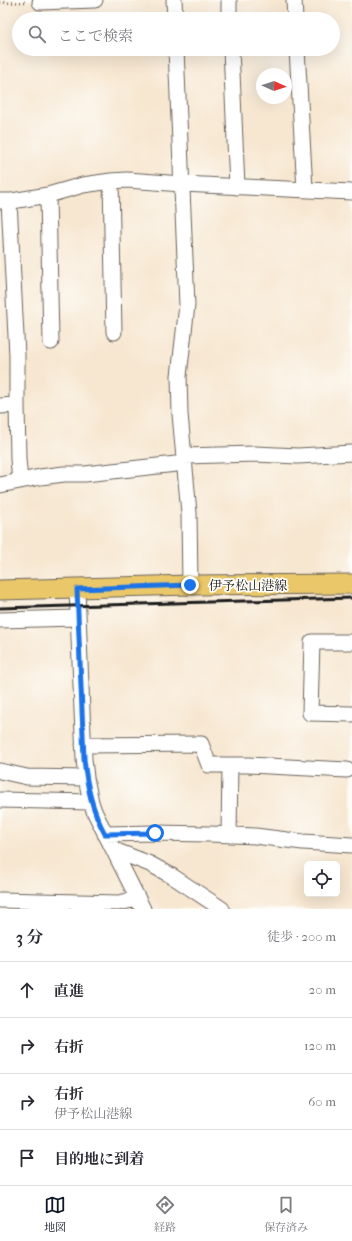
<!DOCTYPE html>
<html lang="ja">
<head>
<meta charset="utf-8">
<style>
	:root { --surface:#fff; --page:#f2f2f3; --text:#2b2b33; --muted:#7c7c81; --line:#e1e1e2; --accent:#111827 }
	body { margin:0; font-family:"IM FELL French Canon","Noto Serif JP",serif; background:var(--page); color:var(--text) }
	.controls { position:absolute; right:12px; bottom:12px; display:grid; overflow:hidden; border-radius:6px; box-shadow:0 4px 16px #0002 }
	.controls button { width:36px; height:36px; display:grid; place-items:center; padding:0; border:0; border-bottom:1px solid var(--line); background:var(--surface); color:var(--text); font:20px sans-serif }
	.compass { position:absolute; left:256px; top:68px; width:36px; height:36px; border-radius:50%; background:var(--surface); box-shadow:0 4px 16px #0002; rotate:93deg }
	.stop { position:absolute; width:12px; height:12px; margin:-9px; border:3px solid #1a73e8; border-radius:50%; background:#fff }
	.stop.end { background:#1a73e8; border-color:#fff; box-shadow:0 1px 4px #0008 }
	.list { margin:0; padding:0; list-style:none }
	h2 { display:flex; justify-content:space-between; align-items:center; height:52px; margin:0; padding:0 16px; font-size:17px }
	h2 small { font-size:13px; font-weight:400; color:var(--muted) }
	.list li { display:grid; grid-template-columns:26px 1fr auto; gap:12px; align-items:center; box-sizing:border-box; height:56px; padding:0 16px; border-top:1px solid var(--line) }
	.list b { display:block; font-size:15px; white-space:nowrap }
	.list p { margin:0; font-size:13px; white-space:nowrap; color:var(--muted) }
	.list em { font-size:13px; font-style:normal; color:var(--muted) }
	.icon { flex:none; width:22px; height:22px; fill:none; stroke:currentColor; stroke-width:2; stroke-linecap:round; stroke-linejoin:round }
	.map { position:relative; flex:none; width:352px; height:909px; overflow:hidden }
	.search { position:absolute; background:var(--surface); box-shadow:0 4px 16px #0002; left:12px; right:12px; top:12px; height:44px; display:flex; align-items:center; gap:10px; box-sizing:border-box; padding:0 14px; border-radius:22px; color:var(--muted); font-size:15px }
	.sheet { height:276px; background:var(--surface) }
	nav { display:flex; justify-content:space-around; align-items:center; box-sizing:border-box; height:56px; border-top:1px solid var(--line); background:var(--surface); font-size:11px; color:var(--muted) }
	nav a { display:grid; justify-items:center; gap:2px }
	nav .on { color:var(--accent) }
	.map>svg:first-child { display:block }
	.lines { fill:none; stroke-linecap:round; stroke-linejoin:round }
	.minor-casing { stroke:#69635b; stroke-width:17 }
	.major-casing { stroke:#69635b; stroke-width:21 }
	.path { stroke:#69635b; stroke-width:2.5; stroke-dasharray:1 3; stroke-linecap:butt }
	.minor { stroke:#fff; stroke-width:15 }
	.major { stroke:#eac769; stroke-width:19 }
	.rail { stroke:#1c1c1c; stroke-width:3 }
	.route { stroke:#1a73e8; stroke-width:5 }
	.labels { text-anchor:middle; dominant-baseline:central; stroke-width:3.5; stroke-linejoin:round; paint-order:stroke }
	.street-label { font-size:13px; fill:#1c1c1c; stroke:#fdfcf7 }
</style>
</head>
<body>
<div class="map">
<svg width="352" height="909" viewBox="0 0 352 909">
	<rect width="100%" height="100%" fill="#fdfcf7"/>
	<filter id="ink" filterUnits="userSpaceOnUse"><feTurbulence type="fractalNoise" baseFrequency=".025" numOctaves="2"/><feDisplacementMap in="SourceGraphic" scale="8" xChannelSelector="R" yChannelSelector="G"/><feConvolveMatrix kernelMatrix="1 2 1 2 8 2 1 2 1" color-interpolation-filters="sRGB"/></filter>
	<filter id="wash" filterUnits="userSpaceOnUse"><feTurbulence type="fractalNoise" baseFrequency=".012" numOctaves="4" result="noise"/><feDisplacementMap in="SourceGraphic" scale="16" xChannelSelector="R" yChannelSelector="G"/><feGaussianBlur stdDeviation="0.9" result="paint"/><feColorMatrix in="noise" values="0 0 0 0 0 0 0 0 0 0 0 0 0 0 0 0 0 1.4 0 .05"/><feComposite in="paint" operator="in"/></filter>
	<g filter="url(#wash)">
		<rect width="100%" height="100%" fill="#f7e7d1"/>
	</g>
	<g filter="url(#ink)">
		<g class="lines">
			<!-- minor casing -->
			<g class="minor-casing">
				<path id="minor" d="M174,0L175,19
					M229,0V19
					M294,0L295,19
					M40,2L95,0
					M176,49L187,305L179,376L180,414L189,513L190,585
					M231,49L237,187
					M297,49L305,190
					M111,181L114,332
					M48,195L51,342
					M0,201H12L48,195L83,185L111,181L127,180L182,184L352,192
					M17,405L18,459L20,481
					M0,406L17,405V355L9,201
					M184,456L255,454L298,456L352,453
					M0,485L40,477L64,474H85L185,463
					M77,589L84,759L86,778L91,802L94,811L143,909
					M0,620L77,618
					M352,642H312L310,713L352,714
					M83,745L201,744L209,765H248L347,770
					M0,771L27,777L86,778
					M0,800L91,802
					M105,834L155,833L210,834L255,836L303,842L352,845
					M229,835L230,765
					M114,850L150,864L172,876L222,909
					M0,900L118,903L138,899"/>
			</g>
			<!-- major casing -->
			<g class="major-casing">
				<path id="major" d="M0,590L190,585L352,584"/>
			</g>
			<!-- path -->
			<path class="path" d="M0,3L27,2"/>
			<!-- minor -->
			<use href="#minor" class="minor"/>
			<!-- major -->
			<use href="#major" class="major"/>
			<!-- rail -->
			<path class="rail" d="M0,608L352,598"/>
		</g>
	</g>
	<g class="lines" filter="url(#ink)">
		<!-- route -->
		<path class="route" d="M155,833L105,834C92,810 87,787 84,759L77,589L190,585"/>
	</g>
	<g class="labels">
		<!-- street labels -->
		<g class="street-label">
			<text x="248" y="585">伊予松山港線</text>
		</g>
	</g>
</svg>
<div class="controls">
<button><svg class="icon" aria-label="locate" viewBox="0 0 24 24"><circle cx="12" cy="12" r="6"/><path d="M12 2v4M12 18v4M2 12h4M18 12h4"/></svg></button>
</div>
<svg class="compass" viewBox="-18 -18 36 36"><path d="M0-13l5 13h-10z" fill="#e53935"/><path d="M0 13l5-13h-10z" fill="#7c7c81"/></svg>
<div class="stop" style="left:155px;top:833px"></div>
<div class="stop end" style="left:190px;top:585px"></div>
<div class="search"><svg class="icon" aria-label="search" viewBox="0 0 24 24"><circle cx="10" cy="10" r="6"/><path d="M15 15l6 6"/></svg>ここで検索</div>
</div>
<section class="sheet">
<h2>3 分<small>徒歩 · 200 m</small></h2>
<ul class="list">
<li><svg class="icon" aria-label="ahead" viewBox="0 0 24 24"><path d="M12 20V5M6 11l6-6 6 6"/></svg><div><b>直進</b></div><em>20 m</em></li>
<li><svg class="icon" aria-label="right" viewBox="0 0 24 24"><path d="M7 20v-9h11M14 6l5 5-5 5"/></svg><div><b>右折</b></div><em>120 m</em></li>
<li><svg class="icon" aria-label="right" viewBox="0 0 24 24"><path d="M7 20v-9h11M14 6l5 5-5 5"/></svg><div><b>右折</b><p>伊予松山港線</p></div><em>60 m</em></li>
<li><svg class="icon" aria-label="arrive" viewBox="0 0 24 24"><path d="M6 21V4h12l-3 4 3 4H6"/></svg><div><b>目的地に到着</b></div></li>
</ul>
</section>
<nav>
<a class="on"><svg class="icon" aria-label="map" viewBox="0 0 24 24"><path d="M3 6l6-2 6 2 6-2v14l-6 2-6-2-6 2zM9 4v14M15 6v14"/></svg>地図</a>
<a><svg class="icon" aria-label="directions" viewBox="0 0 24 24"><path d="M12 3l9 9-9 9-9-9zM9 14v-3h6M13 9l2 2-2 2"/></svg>経路</a>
<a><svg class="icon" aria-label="saved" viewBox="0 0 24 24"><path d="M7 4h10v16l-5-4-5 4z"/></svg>保存済み</a>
</nav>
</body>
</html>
